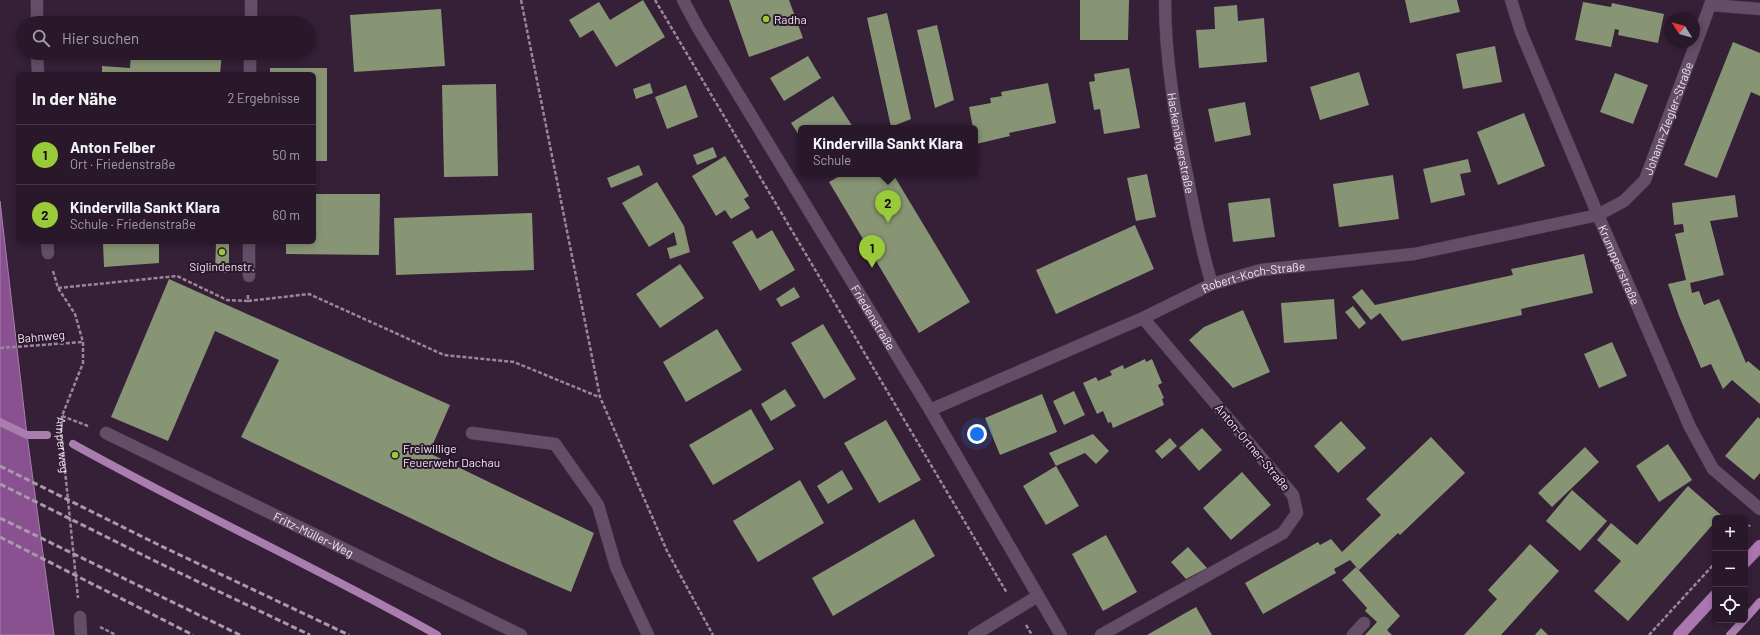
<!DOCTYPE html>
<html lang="de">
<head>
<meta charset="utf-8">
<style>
	:root { --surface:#281829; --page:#342535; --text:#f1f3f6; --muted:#a5a0a8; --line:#443746; --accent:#98cb37 }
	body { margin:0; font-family:Barlow,sans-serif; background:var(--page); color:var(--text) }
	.controls { position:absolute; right:12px; bottom:12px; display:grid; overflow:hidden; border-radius:6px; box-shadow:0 2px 6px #0003 }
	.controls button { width:36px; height:36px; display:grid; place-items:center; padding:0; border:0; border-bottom:1px solid var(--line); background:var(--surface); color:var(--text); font:20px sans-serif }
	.compass { position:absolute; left:1664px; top:12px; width:36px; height:36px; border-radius:50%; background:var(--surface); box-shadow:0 2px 6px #0003; rotate:307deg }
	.you { position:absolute; left:977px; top:434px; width:14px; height:14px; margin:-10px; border:3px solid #fff; border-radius:50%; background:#1a73e8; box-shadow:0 0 0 6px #1a73e833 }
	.badge { display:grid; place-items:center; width:26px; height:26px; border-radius:50%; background:var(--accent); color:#111; font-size:13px; font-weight:700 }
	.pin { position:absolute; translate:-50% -33px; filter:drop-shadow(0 1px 2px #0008) }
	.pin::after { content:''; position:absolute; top:21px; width:14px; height:12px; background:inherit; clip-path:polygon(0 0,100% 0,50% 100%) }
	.popup { position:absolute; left:798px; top:125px; width:180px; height:52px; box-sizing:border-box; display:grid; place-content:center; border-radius:6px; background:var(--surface); filter:drop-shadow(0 1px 3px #0005); font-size:13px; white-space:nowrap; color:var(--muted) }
	.popup b { font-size:15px; color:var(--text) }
	.popup::after { content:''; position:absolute; left:50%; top:100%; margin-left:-8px; border:8px solid transparent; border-top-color:var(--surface) }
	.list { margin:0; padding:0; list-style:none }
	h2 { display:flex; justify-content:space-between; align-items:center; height:52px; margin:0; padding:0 16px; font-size:17px }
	h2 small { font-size:13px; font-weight:400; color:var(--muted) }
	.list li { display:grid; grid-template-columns:26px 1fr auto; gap:12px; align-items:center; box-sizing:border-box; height:60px; padding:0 16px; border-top:1px solid var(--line) }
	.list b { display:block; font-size:15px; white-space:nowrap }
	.list p { margin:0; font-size:13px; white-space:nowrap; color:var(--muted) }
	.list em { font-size:13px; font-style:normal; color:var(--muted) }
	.icon { flex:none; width:22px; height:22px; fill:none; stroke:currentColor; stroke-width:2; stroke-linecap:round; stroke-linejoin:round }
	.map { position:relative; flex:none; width:1760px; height:635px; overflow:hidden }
	.search { position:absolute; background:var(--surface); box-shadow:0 2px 6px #0003; left:16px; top:16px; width:300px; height:44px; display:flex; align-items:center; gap:10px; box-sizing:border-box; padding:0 14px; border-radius:22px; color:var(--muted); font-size:15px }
	.panel { position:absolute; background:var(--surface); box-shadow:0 2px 6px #0003; left:16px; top:72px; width:300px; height:172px; border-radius:6px }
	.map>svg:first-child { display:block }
	.water { fill:#8a5190; stroke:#a97dae }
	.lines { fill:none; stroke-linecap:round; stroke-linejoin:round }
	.stream { stroke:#a97dae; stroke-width:8 }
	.building { fill:#879575 }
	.minor-casing { stroke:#4f3e51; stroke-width:13 }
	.major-casing { stroke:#4f3e51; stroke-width:13 }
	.path { stroke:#98879a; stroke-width:2.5; stroke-dasharray:4 2; stroke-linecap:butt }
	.minor { stroke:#644d66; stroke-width:12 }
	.major { stroke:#ac76b1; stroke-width:12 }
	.rail { stroke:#a999ab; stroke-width:3; stroke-dasharray:6 3; stroke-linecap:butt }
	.poi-dot { fill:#98cb37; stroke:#2a172c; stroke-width:1.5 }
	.labels { text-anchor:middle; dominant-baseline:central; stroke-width:4; stroke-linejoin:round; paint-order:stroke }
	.poi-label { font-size:12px; fill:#f2e5f4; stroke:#2a172c; text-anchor:start }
	.street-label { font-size:12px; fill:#f2e5f4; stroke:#2a172c }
</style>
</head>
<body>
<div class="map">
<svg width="1760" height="635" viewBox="0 0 1760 635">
	<rect width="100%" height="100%" fill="#352037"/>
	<!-- water -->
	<path class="water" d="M0,201L27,435L54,635H0Z"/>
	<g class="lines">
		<!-- stream -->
		<path class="stream" d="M0,422L27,435H47
			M73,444C193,511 318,568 437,635
			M1745,619L1760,602
			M1730,635L1744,620"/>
	</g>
	<!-- building -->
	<path class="building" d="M643,0L665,37L616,67L593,30L580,38L569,20L599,2L610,20Z
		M729,0H789L803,38L749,57Z
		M1080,0H1129L1128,40H1080Z
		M1405,0H1457L1460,12L1410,23Z
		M1583,2L1611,7L1612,3L1664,14L1658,43L1618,35L1619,30L1615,29L1611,47L1575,40Z
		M1237,5L1238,21L1264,18L1267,62L1199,68L1196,30L1215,29L1214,7Z
		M441,9L445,66L354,72L350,15Z
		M887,13L911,119L891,127L867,18Z
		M937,25L954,100L935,108L917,30Z
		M1733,42L1760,53V96L1751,92L1717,178L1684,165Z
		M1495,46L1502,82L1463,89L1456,54Z
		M131,53H222L220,74H102V66L130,68Z
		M808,56L821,78L784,101L770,78Z
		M270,68H327V161H314V74H270Z
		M1129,68L1140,128L1104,134L1100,109L1094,110L1089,82L1095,81L1094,74Z
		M1359,72L1369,105L1320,120L1310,87Z
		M1615,73L1648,85L1633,124L1600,112Z
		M650,83L653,93L636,99L633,89Z
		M1048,83L1056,123L1009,133L1010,136L976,144L975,128H973L969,107L991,103L990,98L1002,96L1001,92Z
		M496,84L498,176L444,177L442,85Z
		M686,85L698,117L667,129L655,97Z
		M833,96L853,127L801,128V138L791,123Z
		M1245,102L1251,135L1215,142L1208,109Z
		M1524,113L1545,166L1498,185L1477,132Z
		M713,147L717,157L697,165L693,155Z
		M725,156L749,196L744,199L750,208L731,219L725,210L716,216L692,176Z
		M1468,159L1471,172L1460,174L1465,195L1431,203L1423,169Z
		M639,165L643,175L611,188L607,178Z
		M843,174H893L970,302L919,333L829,182Z
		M1147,174L1156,217L1136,221L1127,178Z
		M1393,175L1399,219L1339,227L1333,184Z
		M657,182L684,226L690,252L670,259L667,248L677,245L674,232L649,247L622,203Z
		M314,194H380L379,255L286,254V242H314Z
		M1735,195L1738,217L1710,221L1724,275L1690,283L1692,293L1699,291L1704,305L1719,299L1746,363L1748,361L1760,371V404L1732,380L1723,389L1711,364L1701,368L1679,316L1668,284L1686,280L1675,234L1684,232L1683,224L1674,225L1672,203Z
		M1270,198L1275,237L1233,242L1228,203Z
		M532,213L534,270L396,275L394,218Z
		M1135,225L1154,269L1056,314L1036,270Z
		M752,230L757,239L772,230L795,270L760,291L732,242Z
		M103,242H159V263L104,267Z
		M216,243H229V273L215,272Z
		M1584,254L1593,293L1521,309L1522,315L1402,341L1380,313L1371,320L1352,297L1362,289L1375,305L1513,275L1511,269Z
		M680,264L704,298L660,328L636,294Z
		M169,279L450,405L429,453L594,533L571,592L498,560L241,437L279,360L215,331L168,441L111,417Z
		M794,287L800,297L781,307L776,299Z
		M1334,299L1337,339L1284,343L1281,303Z
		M1353,306L1366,323L1359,329L1345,312Z
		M1243,310L1270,372L1233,388L1189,340L1204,327Z
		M823,324L856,379L824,399L791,343Z
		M717,329L742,370L686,402L663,362Z
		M1612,342L1627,376L1599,388L1584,354Z
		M1145,359L1146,362L1152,359L1162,383L1158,385L1164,398L1162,399L1164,405L1113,428L1111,422L1108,423L1103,411L1097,414L1083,383L1096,377L1098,381L1112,375L1110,371L1123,365L1124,369Z
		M785,389L796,406L771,421L761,404Z
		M1074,391L1085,415L1064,425L1053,401Z
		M1042,394L1057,432L1000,455L985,418Z
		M751,409L774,449L713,485L689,445Z
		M1758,417L1760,419V473L1754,480L1725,456Z
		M886,420L921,480L879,503L844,443Z
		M1341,421L1366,448L1338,473L1314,446Z
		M1202,428L1222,450L1199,471L1179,448Z
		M1093,434L1109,451L1096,464L1085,453L1056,466L1049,453Z
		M1431,437L1465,473L1400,535L1398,533L1359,570L1350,560L1334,569L1336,573L1263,614L1245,583L1318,542L1320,545L1331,539L1342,552L1381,515L1366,499Z
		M1170,438L1177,446L1162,459L1155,451Z
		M1668,444L1692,480L1659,502L1636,466Z
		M1585,447L1599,462L1552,507L1538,493Z
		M1056,466L1079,506L1046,525L1023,486Z
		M842,470L853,489L828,504L817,486Z
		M1242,472L1271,505L1231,540L1203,508Z
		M800,480L824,523L758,562L733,521Z
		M1688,486L1721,515L1719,518H1715V522L1628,621L1594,591L1621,561L1597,540L1611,523L1637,545Z
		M1572,490L1607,521L1580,551L1546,521Z
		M914,519L935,556L833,616L812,578Z
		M1106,535L1137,592L1103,611L1072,554Z
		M1530,544L1559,571L1501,635H1464L1497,599L1488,590Z
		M1188,547L1207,568L1186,579L1171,562Z
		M1356,567L1400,616L1387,630L1392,635H1365L1377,622L1365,611L1367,608L1342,580Z
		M1196,607L1212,635H1147Z
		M1541,628L1548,635H1535Z"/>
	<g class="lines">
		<!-- minor casing -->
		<g class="minor-casing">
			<g id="minor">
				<path d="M37,0V23"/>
				<path id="s2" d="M683,0L698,28L930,410L1061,635"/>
				<path id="s3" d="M1165,0C1165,61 1176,121 1188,180C1195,215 1201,250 1212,284"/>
				<path id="s4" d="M1511,0L1521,32L1598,215L1690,427L1713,469L1760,509"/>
				<path d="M1710,5L1760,9"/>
				<path d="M251,23V0"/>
				<path d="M37,53L38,74"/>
				<path d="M250,74V53"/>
				<path d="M47,242L48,253"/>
				<path d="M249,276V242"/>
				<path id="s5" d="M930,410L1143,318L1212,284L1261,270L1414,254L1598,215L1624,201L1645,180L1712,0"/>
				<path id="s6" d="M106,433L521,635"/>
				<path d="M472,433L555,444L598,505L616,567L648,635"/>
				<path d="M80,617L81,635"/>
				<path d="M974,635L1038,596"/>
				<path d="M1101,635L1283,533L1297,513L1293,495L1143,318"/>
				<path d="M1353,635L1364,623"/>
			</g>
		</g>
		<!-- major casing -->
		<g class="major-casing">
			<path id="major" d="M1745,562L1760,546
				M1679,635L1715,596"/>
		</g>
		<!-- path -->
		<g class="path">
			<path d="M521,0L600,397L667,551L713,635"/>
			<path d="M655,0L1007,593"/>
			<path id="s1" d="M53,271L58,288L75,314L83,342V363L62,416L61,431L78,598"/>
			<path d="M58,288L177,276L227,300L248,301"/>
			<path d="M248,295V301L309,294L444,355L514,362L599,397"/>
			<path d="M0,348L83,342"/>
			<path d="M62,416L88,426"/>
			<path d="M1745,531L1750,525"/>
			<path d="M1026,625L1032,635"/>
			<path d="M100,627L116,635"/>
			<path d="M1649,635L1715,563"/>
		</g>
		<!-- minor -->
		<use href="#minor" class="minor"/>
		<!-- major -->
		<use href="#major" class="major"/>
		<!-- rail -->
		<path class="rail" d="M0,466L161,546L349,635
			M0,484L157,562L310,635
			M0,518L240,635
			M0,537L193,635"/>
	</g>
	<!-- markers -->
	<g class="poi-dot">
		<circle cx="766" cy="19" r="4"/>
		<circle cx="222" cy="252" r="4"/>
		<circle cx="395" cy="455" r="4"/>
	</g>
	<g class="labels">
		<!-- poi labels -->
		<g class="poi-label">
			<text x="774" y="19">Radha</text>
			<text x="222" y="266" text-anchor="middle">Siglindenstr.</text>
			<text x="403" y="448">Freiwillige<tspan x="403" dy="14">Feuerwehr Dachau</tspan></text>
		</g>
		<!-- street labels -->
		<g class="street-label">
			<text stroke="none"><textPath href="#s5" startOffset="827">Johann-Ziegler-Straße</textPath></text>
			<text stroke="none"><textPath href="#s3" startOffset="144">Hackenängerstraße</textPath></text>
			<text stroke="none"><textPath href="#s4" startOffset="286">Krumpperstraße</textPath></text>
			<text stroke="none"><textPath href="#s5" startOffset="351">Robert-Koch-Straße</textPath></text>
			<text stroke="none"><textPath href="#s2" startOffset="370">Friedenstraße</textPath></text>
			<text transform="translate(41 336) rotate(-5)">Bahnweg</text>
			<text stroke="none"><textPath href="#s1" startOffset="185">Amperweg</textPath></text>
			<text transform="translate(1253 447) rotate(50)">Anton-Ortner-Straße</text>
			<text stroke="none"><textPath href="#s6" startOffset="231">Fritz-Müller-Weg</textPath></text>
		</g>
	</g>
</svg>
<div class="controls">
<button>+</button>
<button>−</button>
<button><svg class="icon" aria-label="locate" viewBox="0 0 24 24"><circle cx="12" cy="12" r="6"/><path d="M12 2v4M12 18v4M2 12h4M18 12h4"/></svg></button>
</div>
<svg class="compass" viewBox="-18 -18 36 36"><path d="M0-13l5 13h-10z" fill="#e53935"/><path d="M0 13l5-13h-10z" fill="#a5a0a8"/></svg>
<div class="you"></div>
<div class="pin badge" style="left:872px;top:268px">1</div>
<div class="pin badge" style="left:888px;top:223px">2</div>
<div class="popup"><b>Kindervilla Sankt Klara</b>Schule</div>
<div class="search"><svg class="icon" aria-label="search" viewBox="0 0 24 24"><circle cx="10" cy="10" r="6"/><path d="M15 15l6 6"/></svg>Hier suchen</div>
<section class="panel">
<h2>In der Nähe<small>2 Ergebnisse</small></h2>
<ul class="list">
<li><span class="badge">1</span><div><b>Anton Felber</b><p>Ort · Friedenstraße</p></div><em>50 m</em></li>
<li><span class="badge">2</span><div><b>Kindervilla Sankt Klara</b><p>Schule · Friedenstraße</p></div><em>60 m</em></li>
</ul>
</section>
</div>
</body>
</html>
